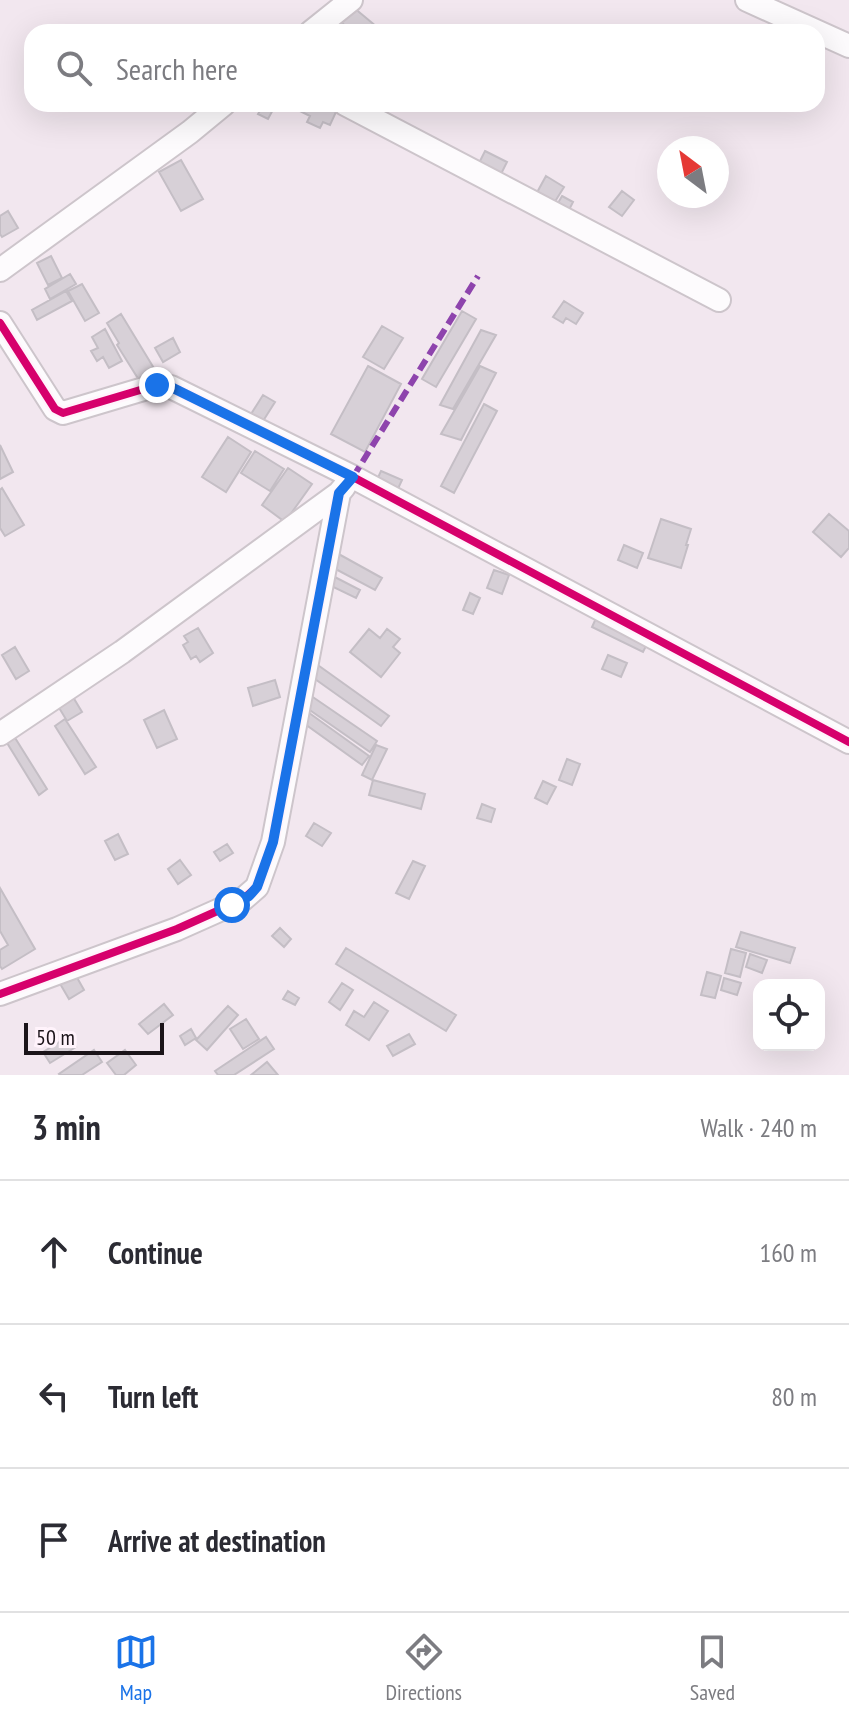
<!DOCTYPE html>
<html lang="en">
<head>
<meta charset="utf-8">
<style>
	:root { --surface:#fff; --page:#f7f7f7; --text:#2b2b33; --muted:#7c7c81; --line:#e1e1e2; --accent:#1a73e8 }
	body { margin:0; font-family:"PT Sans Narrow",sans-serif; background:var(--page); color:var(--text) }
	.controls { position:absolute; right:24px; bottom:24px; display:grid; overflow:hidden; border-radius:16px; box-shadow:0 8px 32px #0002 }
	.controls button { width:72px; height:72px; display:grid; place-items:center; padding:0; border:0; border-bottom:2px solid var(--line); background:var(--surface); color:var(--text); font:40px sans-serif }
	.compass { position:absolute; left:657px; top:136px; width:72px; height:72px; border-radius:50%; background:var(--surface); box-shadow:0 8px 32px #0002; rotate:328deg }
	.scale { position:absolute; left:24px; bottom:20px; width:140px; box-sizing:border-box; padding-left:8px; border:4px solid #1b1419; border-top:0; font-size:22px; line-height:28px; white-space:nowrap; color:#1b1419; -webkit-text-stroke:6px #fff3fb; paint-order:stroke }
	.stop { position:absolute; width:24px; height:24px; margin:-18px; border:6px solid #1a73e8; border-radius:50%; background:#fff }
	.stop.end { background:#1a73e8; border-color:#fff; box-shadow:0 2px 8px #0008 }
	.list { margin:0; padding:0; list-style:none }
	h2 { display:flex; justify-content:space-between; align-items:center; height:104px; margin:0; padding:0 32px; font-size:34px }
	h2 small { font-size:26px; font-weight:400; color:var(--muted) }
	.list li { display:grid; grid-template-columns:52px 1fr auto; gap:24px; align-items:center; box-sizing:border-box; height:144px; padding:0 32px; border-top:2px solid var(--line) }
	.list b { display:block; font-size:30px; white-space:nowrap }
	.list em { font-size:26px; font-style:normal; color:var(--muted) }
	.icon { flex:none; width:44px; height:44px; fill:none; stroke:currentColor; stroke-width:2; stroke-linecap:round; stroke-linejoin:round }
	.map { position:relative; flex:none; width:849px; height:1075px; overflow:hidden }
	.search { position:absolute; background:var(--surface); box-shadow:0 8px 32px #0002; left:24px; right:24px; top:24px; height:88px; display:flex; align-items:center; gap:20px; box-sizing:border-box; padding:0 28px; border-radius:24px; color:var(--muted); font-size:30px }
	.sheet { height:536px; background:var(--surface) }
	nav { display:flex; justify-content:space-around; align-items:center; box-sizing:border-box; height:112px; border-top:2px solid var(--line); background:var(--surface); font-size:22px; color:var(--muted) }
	nav a { display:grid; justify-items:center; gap:4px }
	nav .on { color:var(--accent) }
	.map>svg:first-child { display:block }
	.building { fill:#d7d0d7; stroke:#c4bec5; stroke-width:2 }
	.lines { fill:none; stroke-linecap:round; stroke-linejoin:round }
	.minor-casing { stroke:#cdc5cb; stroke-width:26 }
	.minor { stroke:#fdfbfd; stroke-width:22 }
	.quiet { stroke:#8e44ad; stroke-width:6; stroke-dasharray:12 6; stroke-linecap:butt }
	.cycleway-casing { stroke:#fff3fb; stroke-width:13 }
	.cycleway { stroke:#d6006c; stroke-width:8 }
	.route { stroke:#1a73e8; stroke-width:10 }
</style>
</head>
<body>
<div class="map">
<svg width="849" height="1075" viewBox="0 0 849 1075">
	<rect width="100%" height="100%" fill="#f2e7ef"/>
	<!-- building -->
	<path class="building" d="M353,7L383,32H352L341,22Z
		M264,104L275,106L268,119L258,114Z
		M286,104H321L336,112L330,125L323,122L320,128L307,122L310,116Z
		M485,151L507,162L501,174L479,163Z
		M181,160L203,199L181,211L159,172Z
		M546,176L564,187L551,208L534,198Z
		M622,191L634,200L622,216L609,207Z
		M562,196L573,202L566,216L554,210Z
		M8,211L18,228L2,237L0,234V216Z
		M51,256L62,278L48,285L37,263Z
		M70,274L76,284L50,299L45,289Z
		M82,284L99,313L85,321L68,291Z
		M66,291L72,301L37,320L32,310Z
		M564,301L583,313L576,324L566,318L563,323L553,317Z
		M462,311L476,319L436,387L422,379Z
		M121,314L155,370L139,380L117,345L119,343L107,323Z
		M382,326L403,338L384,369L363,357Z
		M105,329L122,361L109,368L103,357L97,361L91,351L98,348L92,337Z
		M481,330L496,335L453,409L440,405Z
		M173,338L180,352L163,362L155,348Z
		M368,366L401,384L365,452L331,434Z
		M480,366L496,373L461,440L441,434Z
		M263,395L275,402L258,429L246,422Z
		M484,404L497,411L454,493L441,486Z
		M228,437L251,452L226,492L202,477Z
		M0,445L13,472L0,479Z
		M255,451L284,469L270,491L241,473Z
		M288,468L312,484L285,522L262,505Z
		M381,471L402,480L396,493L375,484Z
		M2,488L24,525L5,536L0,528V490Z
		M829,514L849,531V548L841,557L813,532Z
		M661,519L691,529L686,545H688L681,568L648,558Z
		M624,545L643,553L637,568L618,560Z
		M335,552L382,578L375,590L328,565Z
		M494,570L509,575L502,594L487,588Z
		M327,573L360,590L356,598L323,582Z
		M470,593L480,598L473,614L463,610Z
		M597,616L648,642L643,652L592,627Z
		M198,628L213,653L200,662L196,656L191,659L183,645L188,642L184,636Z
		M369,629L380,638L387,629L400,639L393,647L400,653L381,677L350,652Z
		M15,647L29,671L16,679L2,655Z
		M608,655L627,663L621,677L602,669Z
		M315,663L389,716L381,726L308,674Z
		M275,680L280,697L253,706L248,688Z
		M304,691L377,741L370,752L304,706Z
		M73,697L82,712L67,721L58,706Z
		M164,710L177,739L157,748L144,720Z
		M305,710L369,756L362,765L298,719Z
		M65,719L96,767L85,774L55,726Z
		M12,733L47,789L39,795L4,738Z
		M376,745L387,749L372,780L362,775Z
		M567,759L580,764L572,785L559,780Z
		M373,780L425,794L421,809L369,795Z
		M543,781L556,787L547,804L535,798Z
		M482,804L495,809L491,822L477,818Z
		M314,823L331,833L322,846L306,836Z
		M118,834L128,854L115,860L105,841Z
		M227,844L233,853L220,861L214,852Z
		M180,860L191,875L178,884L168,869Z
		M413,861L425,866L409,899L396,893Z
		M0,888L35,949L2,969L0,966V950L8,945L0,931Z
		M280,928L291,939L284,947L272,936Z
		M741,932L795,948L790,963L736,947Z
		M346,948L456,1015L446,1031L336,964Z
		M731,949L746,953L740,977L725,973Z
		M750,954L767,960L762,973L746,967Z
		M707,972L721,976L715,998L701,995Z
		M75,974L84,990L69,999L59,982Z
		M724,978L741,983L737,995L721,990Z
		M342,983L353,990L340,1010L329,1002Z
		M288,991L299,998L295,1005L283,999Z
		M374,1002L388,1011L369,1040L346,1025L354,1011L364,1017Z
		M164,1004L173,1015L148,1034L139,1024Z
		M228,1006L238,1015L207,1050L196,1040Z
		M246,1019L259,1039L243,1049L230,1029Z
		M191,1029L196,1038L185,1045L180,1036Z
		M409,1034L415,1044L393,1056L387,1046Z
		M69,1036L76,1047L50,1063L43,1052Z
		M266,1037L274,1049L234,1075H218L215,1071Z
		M94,1050L102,1062L82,1075H60L59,1074Z
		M125,1050L136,1065L124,1075H116L107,1063Z
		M267,1062L278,1075H251Z"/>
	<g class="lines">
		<!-- minor casing -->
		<g class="minor-casing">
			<path id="minor" d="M747,0L849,46
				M311,32L351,0
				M345,104L719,300
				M0,270L190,132L224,104
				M0,323L55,409L63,413L157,385L171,387L353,477L849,742
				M0,734L122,652L339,493L344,487
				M0,994L177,929L242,900L257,887L273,842L339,493"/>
		</g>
		<!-- minor -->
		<use href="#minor" class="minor"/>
		<!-- quiet -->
		<path class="quiet" d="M353,477L478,276"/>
		<!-- cycleway casing -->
		<g class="cycleway-casing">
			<path id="cycleway" d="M0,323L55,409L63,413L157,385L171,387L353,477L849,742
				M0,994L177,929L242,900L257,887L273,842L339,493"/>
		</g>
		<!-- cycleway -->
		<use href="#cycleway" class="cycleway"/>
	</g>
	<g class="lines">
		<!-- route -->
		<path class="route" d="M157,385L171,387L353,477L339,493L273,842L257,887L249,896L232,905"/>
	</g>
</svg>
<div class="controls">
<button><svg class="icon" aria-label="locate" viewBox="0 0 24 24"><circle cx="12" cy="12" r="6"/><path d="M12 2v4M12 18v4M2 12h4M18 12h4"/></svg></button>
</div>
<svg class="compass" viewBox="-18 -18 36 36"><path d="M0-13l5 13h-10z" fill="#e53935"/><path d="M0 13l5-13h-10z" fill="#7c7c81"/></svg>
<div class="scale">50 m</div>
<div class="stop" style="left:232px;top:905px"></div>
<div class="stop end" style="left:157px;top:385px"></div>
<div class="search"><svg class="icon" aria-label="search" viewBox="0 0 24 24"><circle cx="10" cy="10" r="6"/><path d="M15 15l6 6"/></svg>Search here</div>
</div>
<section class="sheet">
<h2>3 min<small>Walk · 240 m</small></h2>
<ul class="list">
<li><svg class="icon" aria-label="ahead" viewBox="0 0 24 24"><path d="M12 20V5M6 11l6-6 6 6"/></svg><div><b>Continue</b></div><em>160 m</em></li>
<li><svg class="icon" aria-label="left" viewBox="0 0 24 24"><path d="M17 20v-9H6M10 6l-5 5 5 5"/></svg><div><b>Turn left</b></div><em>80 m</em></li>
<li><svg class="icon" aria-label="arrive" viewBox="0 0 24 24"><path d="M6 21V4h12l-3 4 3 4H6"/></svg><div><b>Arrive at destination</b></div></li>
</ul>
</section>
<nav>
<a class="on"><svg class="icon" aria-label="map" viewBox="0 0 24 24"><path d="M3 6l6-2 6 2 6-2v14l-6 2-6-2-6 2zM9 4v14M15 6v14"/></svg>Map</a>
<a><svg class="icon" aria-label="directions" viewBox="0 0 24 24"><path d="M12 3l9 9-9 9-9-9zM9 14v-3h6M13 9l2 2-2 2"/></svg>Directions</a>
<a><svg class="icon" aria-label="saved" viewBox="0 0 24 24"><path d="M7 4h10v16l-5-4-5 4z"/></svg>Saved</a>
</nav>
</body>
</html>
